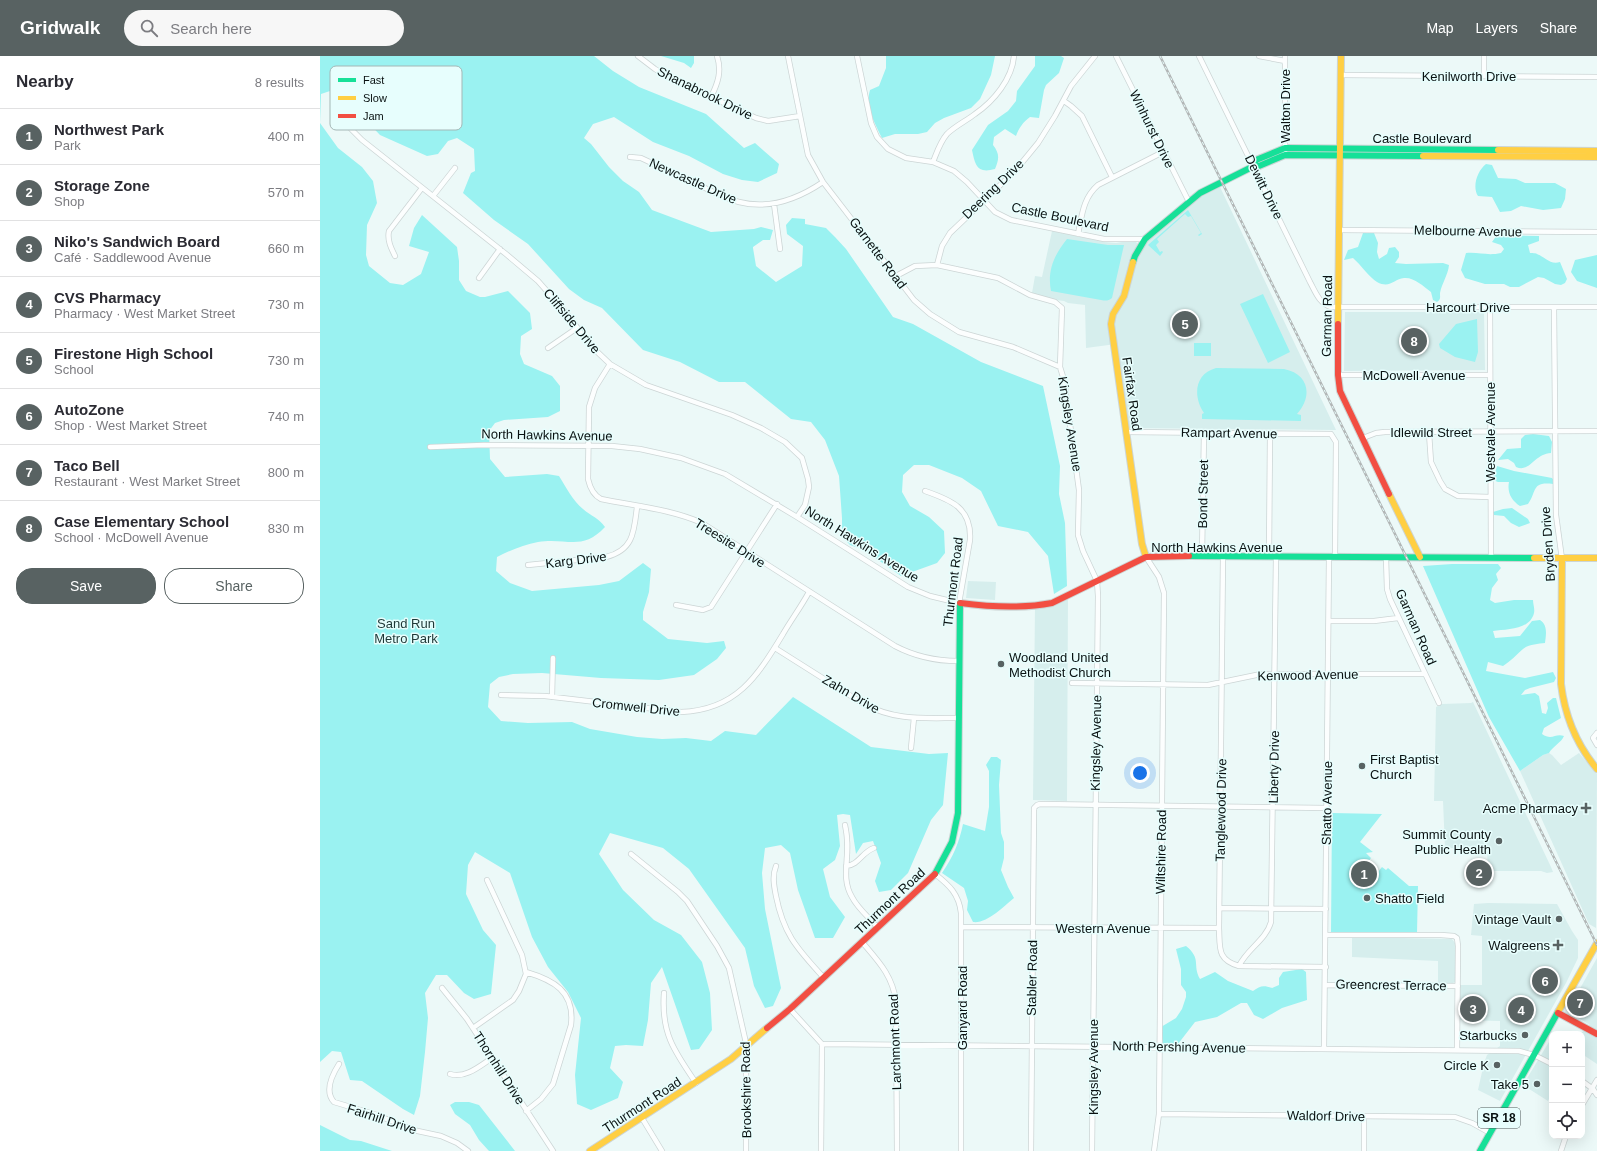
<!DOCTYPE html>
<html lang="en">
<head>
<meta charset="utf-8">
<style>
	:root { --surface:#fff; --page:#f7f7f7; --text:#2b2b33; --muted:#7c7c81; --line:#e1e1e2; --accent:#586262 }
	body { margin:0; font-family:Arial,sans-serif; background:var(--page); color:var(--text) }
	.controls { position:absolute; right:12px; bottom:12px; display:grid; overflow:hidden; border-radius:8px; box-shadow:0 4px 16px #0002 }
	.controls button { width:36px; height:36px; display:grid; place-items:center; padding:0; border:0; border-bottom:1px solid var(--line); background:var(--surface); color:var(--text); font:20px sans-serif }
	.you { position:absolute; left:820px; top:717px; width:14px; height:14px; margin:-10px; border:3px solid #fff; border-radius:50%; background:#1a73e8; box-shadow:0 0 0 6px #1a73e833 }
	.badge { display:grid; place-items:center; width:26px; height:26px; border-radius:50%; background:var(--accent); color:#fff; font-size:13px; font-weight:700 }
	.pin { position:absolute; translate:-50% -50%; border:2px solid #fff; box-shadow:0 1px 4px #0006 }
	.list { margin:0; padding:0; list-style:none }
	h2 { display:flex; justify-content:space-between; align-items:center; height:52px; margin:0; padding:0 16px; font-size:17px }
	h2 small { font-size:13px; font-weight:400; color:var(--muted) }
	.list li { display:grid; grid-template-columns:26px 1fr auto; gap:12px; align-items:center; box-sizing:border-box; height:56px; padding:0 16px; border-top:1px solid var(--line) }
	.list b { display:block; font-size:15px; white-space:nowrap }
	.list p { margin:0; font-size:13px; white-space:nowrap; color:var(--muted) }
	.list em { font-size:13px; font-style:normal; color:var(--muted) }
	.actions { display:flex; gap:8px; padding:12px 16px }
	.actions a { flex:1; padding:9px 0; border:1px solid var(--accent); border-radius:16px; text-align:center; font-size:14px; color:var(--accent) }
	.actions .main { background:var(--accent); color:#fff }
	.icon { flex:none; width:22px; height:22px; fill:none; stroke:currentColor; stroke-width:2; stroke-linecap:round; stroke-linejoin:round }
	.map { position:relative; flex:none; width:1277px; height:1095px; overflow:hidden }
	header { display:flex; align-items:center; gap:24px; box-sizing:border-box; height:56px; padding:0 20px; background:var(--accent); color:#fff }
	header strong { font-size:19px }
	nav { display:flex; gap:22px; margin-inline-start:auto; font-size:14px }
	.search { width:280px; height:36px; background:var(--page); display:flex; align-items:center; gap:10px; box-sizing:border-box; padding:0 14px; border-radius:22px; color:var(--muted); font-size:15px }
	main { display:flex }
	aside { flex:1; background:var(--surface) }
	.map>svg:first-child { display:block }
	.built { fill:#d6eeed }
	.green { fill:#9af2f1 }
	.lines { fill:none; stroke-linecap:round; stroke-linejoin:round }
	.street-casing { stroke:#ccd5d5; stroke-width:6 }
	.fast-casing { stroke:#ccd5d5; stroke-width:8 }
	.slow-casing { stroke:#ccd5d5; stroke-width:8 }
	.jam-casing { stroke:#ccd5d5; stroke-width:8 }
	.street { stroke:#fcfefe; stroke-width:4.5 }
	.fast { stroke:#16e098; stroke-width:6 }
	.slow { stroke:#ffcf43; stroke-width:6 }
	.jam { stroke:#f24e42; stroke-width:6 }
	.rail-casing { stroke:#b2b6b6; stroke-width:2.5 }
	.rail { stroke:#e7fefd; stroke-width:1; stroke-dasharray:3; stroke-linecap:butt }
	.poi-dot { fill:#586262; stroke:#e7fefd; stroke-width:1.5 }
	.labels { text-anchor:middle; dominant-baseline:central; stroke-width:3; stroke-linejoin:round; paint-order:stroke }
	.shield { fill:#e7fefd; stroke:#4c5858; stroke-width:1 }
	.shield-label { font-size:12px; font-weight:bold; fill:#091111 }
	.street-label { font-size:13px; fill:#091111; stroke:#e7fefd }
	.park-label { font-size:13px; fill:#1e3837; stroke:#e7fefd }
	.poi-label { font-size:13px; fill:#091111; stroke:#e7fefd; text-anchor:end }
	.key { fill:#e7fefd; stroke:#a4b7b6; stroke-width:1 }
	.key-label { font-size:11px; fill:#091111 }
</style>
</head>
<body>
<header>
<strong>Gridwalk</strong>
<div class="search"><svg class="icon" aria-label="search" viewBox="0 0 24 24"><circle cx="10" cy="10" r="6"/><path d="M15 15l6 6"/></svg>Search here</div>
<nav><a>Map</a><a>Layers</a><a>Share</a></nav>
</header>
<main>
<aside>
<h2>Nearby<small>8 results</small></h2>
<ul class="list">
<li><span class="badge">1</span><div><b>Northwest Park</b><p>Park</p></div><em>400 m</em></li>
<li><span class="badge">2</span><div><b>Storage Zone</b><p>Shop</p></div><em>570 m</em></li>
<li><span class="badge">3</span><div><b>Niko's Sandwich Board</b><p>Café · Saddlewood Avenue</p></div><em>660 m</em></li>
<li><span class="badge">4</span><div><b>CVS Pharmacy</b><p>Pharmacy · West Market Street</p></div><em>730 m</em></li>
<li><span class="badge">5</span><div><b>Firestone High School</b><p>School</p></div><em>730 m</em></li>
<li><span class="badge">6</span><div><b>AutoZone</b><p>Shop · West Market Street</p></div><em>740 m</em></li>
<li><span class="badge">7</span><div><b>Taco Bell</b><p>Restaurant · West Market Street</p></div><em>800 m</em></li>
<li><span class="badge">8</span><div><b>Case Elementary School</b><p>School · McDowell Avenue</p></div><em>830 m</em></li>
</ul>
<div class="actions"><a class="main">Save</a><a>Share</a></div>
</aside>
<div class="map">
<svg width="1277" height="1095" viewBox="0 0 1277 1095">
	<rect width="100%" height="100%" fill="#ecf9f8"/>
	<!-- built -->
	<path class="built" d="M900,131L1016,374L808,372L796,288L766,292L765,249L748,247L744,245L728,243L712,237L715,220L722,221L732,175L784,186L796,187L814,184L818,188L827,186L875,144Z
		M1025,256H1164L1165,314L1024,315Z
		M648,525L676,526L675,544L646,542Z
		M748,540L747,745L713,744L715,550Z
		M1153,646L1231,811L1233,816L1227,817L1221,815H1168L1167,793L1125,792L1123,745H1114L1116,651L1122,648L1151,647Z
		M1229,697L1232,699L1241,709L1259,697L1277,718L1276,872L1269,868L1200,715L1223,699Z
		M1168,847L1237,848L1252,875L1258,884V902L1246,927L1180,1045L1158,1034L1164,1007L1167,999L1180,990V965L1139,964L1140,929H1162V880L1151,879L1154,848Z
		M1032,881L1132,883L1135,887V926L1131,928L1118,927V905L1032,901Z
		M1277,902V1008L1262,998V978H1260L1270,969L1248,956V954Z
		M1232,981V1037L1228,1045L1203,1029Z"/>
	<!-- green -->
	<path class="green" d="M0,0H274L293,15L319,31L386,58L424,92L435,87L459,108L457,117L438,126L422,124L403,118L369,100L333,86L294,61L273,68L264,82L271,88L289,111L303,125L319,136L332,154L391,176L434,173L441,171L453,174L450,184H443L433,191V192L436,210L456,226L482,210L483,190L467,178L466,169L472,162L485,163V168L506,172L515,181L526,193L573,261L593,268L661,306L723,330L740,410L739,438L745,467L747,530L734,538L728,500L708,476L678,470L661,435L642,422L609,409H594L583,419L582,436L590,450L609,461L624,475L625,497L617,507L581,520L544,494L530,489L522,480V462L519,420L505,384L491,366L471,363L425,326H399L360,306L323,294L282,252L264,244L249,233L208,188L174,164L143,137L151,117L155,115L154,93L137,82L128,85L118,98L107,100L60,79L16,33L1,38L0,67L18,92L42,111L53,125L57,147L47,169L46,199L49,210L70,227L83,229L101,218L109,196L89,190L94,172L102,159L137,191L139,205V224L146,235L160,241H165L188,235L210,257L212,273L201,280L200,298L204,308L232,320L240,330V355L228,361L184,364L175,367L169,375L170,403L185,421L227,418L239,420C246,431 253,445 263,453C271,460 279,462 285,471C262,496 246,481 218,486C204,489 190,494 177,501L176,515L190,527L212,535L279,529L299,525L323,507L331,513L329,536L323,556V564L348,583L387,587L404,585L406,592L397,603L374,619L339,624L281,622L222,617L193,618L179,621L170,628L168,651L181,665L208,667L252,666L270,673L317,681L342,683L366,682L391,685L405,675L436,679L473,641L551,691L609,698L628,697L623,749L611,764L588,817L571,834L559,836L555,825L561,807L553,785L543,787L536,798L530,759L523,758L517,759L520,790L515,804L503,813L510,841L525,861L513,882H495L478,834L470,797L461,789L445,792L442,817L445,853L461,932L453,950L445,952L434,930L425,892L369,813L343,792L290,777L279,798L303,834L334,864L361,879L382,906L390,937L392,974L379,993L371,994L342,911L331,927L328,964L323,990L306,989L295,990L290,1012L303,1026L298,1042L271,1054L257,1048L255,1019L261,962L248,936L228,911L212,881L190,817L155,796L148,809L146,838L163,874L176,889L171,938L154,943L144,937L127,919H116L105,937L108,962L105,996L100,1040L94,1059L83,1053L42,1025L30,1024L21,996L12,995L0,1006Z
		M341,0H374V7L371,12L364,7Z
		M566,0H675L671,19L660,43L651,52L624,62L615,67L607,76L598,78H575L562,82C555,68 545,50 550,34L559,30L566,12Z
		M715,0H741L744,2L739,17L726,29L724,34L719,62L710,61C703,66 699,72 696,80L685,73L674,81L673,89C680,98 679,103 675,113C657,118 655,109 652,94L668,69L688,55L696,45L697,35L715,10Z
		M1166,108L1172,109L1178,122L1196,123L1205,127H1235L1246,133L1245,143L1241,152L1223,154L1201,150L1191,155L1180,156L1172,141L1158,140C1152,131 1157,115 1166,108Z
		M868,154L882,178L879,180L878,179L881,177L871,160L868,161L865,158L837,183L839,186L836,189L840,196L842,195L843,196L840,200L828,189Z
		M1043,177H1054L1058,187L1057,196L1059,203L1067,198L1069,192L1075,191L1079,196V201L1075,207L1086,208L1123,207L1129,209C1128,219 1122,227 1120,237C1120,242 1121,243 1117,246L1113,244L1111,236C1103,230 1094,221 1084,222C1074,223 1070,233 1057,226C1051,223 1040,208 1033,202L1024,204L1028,194L1038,191Z
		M1177,179L1219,180V185L1208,189L1210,197C1211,197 1217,197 1217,198C1225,201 1230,209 1240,206L1247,223L1245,227L1241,229L1235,228L1224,222L1218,221L1199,231H1190L1184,228H1165L1145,222L1141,214L1146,197C1160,196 1167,200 1181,197L1184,193L1181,189L1172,186Z
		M747,183L788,189H804L792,242C788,245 786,245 781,244L731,235C727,215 734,199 747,183Z
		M1277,199V232L1257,225L1251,216L1255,204Z
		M943,238L970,296L948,307L920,248Z
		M1157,263L1158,296L1155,306L1135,301L1120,292L1119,288L1136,268Z
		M874,287H891V300H874Z
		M896,312L964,313C989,318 993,340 977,358L981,359V365L882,363V358L884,357C873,341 874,318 896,312Z
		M1213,378L1229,380L1232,386L1231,397C1214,398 1210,417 1196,411L1194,407L1188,403L1178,404L1187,393L1201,392V383L1205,379Z
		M1177,410L1194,415L1232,422L1234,425L1233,428C1211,425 1217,436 1208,448L1200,450C1191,444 1187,436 1189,426H1178L1173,424Z
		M1192,452L1208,463L1210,467L1199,471L1191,467L1184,460L1174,459L1173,456L1183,453Z
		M1132,508H1178L1181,512L1176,518L1178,524L1172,532L1170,544L1175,547L1194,544H1213C1213,548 1215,553 1214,557C1210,574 1187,573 1173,575L1175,582L1200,580L1212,565L1220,564C1228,569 1226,579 1225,587C1218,588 1209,588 1203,593C1196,599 1191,605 1183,610L1168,606L1166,615L1205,622L1233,616L1236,622L1234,626L1210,632L1205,634L1201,639L1215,637L1219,640L1222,657L1226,658L1228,652L1227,647L1233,642H1236L1241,662L1224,672L1222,678C1232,685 1235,677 1244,680C1241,687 1233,690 1229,697L1223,699L1200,715L1169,661L1103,510Z
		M671,701H677L681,704L679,729L681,777L684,786V802L681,814L688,831L694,842C684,850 667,868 653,866L647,854L648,845L644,832L622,817C633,801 639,787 643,768L665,775L669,751V715L666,709Z
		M1012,757L1062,758L1040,786L1053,796L1046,797L1051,802L1047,807L1058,816L1062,811L1066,814L1068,812L1089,830H1098L1097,877L1011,876Z
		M866,890C882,903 872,909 880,923L895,916L908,925L933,935C940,930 943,929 952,932L959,929V922L963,916L982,913L986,916L987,944L962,952L943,963L934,959L927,947H921L897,961L875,966L858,988L843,989L841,971L856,962L862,953L866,941V936L861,929V913L856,893Z
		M135,1046H149L159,1049L195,1095H169L159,1084L150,1069L135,1058L130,1049Z
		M0,1069L30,1084L41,1085L72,1095H0Z"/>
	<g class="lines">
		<!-- street casing -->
		<g class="street-casing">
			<path id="street" d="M318,0L335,13L350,22L436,62L448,65L480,60
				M468,0L488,99L503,126L594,244L610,258L639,276L693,291L740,311
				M537,0L551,67L557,81L568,93L586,102L613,106L634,115L647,126L675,156L691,164L784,183H825
				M796,0L869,146
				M879,0L990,226C996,237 999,247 1011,251H1277
				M939,0L965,5
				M1164,0V19
				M1021,19L1277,21
				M391,41C398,27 402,15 397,0
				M744,45L751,50L762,60L792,121
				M25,57L31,73L42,84L186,198L218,225L248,259L270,289L290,308L326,329L412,359L441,372L465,386L482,402L488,423L489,431L485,449L477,461
				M965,99V0
				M310,101L321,102C342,112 364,122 385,132C396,137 407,143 419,146C450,154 478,143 503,126
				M613,106C617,96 620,86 627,78C635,70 646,65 655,58C674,45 692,23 694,0
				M113,140L135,112
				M454,148L460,193
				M1019,174L1277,176
				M758,178C762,159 763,142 778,129L843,96
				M75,200C71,192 67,184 69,175L102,132
				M617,209L622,190L630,177L695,115L718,87L735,60L751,30L775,0
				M576,220L595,210L617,209L678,222L710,239L735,246L742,252L740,311L744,324L759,434L758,479L763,495L777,525L778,540L772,1095
				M159,222L180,193
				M1170,250L1171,502
				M1234,252L1236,459L1242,503
				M228,292L257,272
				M290,308L275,332L269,351L268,423C270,432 273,439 281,443C315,450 350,453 382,467L575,590C596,601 615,605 638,605
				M1018,319H1170
				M807,376L1011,378L1016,386L1015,501
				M1109,377L1111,406L1120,425L1125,433L1138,440L1170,441
				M1043,382L1056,377L1065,376L1277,375
				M110,391L164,389L292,390L320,393L361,402L405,418L477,461L588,531L610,540L639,547L650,484C652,452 631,444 605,435
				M882,500L884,376
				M826,501L839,521L844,537L839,1058L834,1095
				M903,501L899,872C900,892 897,904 919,910L1006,911
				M949,501L950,378
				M1066,502L1067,533L1070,543L1119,647
				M208,509L286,501C314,494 314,475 317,451
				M356,549L383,554L391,551L457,448
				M1009,565H1054L1078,562
				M455,592L542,647C575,665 602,662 638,662
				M752,627L888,629L941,618H1105
				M181,639L225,640L361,656C416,654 437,621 463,578C471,564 481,551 489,536
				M232,641L233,602
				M1277,677L1273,682L1277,689
				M591,692L594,662
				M525,769C526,774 527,779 527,784C529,804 521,823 532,841C538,853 550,862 558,872
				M311,798L358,836L367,845L397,890L409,912L426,987V1095
				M456,810C452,820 454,830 456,840C464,880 478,893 504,922
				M526,810C539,809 542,796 554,792
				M615,818C629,829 639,838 641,857V1095
				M900,852L1006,853
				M642,871L899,872
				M1006,879H1121L1134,880L1137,882L1138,890L1137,994
				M542,886C559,906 572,919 576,945L577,1095
				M919,910C927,893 946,884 951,866L956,501
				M206,916C233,924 255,935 251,969L233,1028L221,1043L206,1055
				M1005,929L1138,930
				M122,932L147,963L233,1095
				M344,937C341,977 354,995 376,1027
				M470,953L502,988L1199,995L1214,999L1232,1008
				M153,972L193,944L199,935L206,918L202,899L167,824
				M1004,993L1009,501
				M19,1008C12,1019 4,1035 14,1046L57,1059L93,1074L121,1080L137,1087L148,1095
				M130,1018C145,1023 160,1010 172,1002
				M1262,1025L1273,1033L1277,1039
				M1262,1049L1277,1024
				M839,1058L1135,1061L1152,1067L1170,1077
				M322,1062L342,1095
				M501,1095L502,988
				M711,1095L714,752L717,749L720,748L1007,752
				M1044,1095V1060
				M1241,1095L1246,1080"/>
		</g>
		<!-- fast casing -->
		<g class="fast-casing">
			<path id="fast" d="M934,110L936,104L965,92L1178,94
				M813,206L815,200L825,183L880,137L934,110H939L965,99L1103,100
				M869,500L1214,502
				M615,818L632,786L638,757L640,547
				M1160,1095L1238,956"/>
		</g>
		<!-- slow casing -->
		<g class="slow-casing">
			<path id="slow" d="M1178,94L1277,95
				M1103,100L1277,101
				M813,206L804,240L793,258L791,268L822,488L826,501
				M1018,268L1021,0
				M1069,438L1100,501
				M1214,502H1277
				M1242,503L1241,628C1245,661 1256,688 1277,713
				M1238,956L1277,887
				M270,1095L411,1003L447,972"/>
		</g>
		<!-- jam casing -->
		<g class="jam-casing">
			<path id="jam" d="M1018,268V319L1020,335L1069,438
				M640,547C671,551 701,553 732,547L826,501L869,500
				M1238,957L1277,978
				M447,972L470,953L615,818"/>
		</g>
		<!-- street -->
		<use href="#street" class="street"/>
		<!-- fast -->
		<use href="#fast" class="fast"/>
		<!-- slow -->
		<use href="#slow" class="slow"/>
		<!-- jam -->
		<use href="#jam" class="jam"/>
		<!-- rail casing -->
		<g class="rail-casing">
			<path id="rail" d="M840,0L1277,889"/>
		</g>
		<!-- rail -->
		<use href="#rail" class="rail"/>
	</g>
	<!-- markers -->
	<g class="poi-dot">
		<circle cx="681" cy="608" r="4"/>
		<circle cx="1042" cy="710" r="4"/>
		<path d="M1264 746h4v4h4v4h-4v4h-4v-4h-4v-4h4z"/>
		<circle cx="1179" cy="785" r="4"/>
		<circle cx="1047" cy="842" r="4"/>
		<circle cx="1239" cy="863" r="4"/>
		<path d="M1236 883h4v4h4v4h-4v4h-4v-4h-4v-4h4z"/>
		<circle cx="1205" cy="979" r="4"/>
		<circle cx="1177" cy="1009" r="4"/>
		<circle cx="1217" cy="1028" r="4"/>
	</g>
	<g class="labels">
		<!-- shield labels -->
		<rect class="shield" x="1158" y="1052" width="42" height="20" rx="3"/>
		<g class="shield-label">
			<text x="1179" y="1062">SR 18</text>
		</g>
		<!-- street labels -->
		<g class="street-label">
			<text x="1149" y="20">Kenilworth Drive</text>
			<text transform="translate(385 37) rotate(26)">Shanabrook Drive</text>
			<text transform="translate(965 50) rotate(-90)">Walton Drive</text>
			<text transform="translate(832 73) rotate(64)">Winhurst Drive</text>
			<text x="1102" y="82">Castle Boulevard</text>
			<text transform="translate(373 125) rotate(24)">Newcastle Drive</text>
			<text transform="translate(944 131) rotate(64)">Dewitt Drive</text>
			<text transform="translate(673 133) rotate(-44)">Deering Drive</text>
			<text transform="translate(740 161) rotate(12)">Castle Boulevard</text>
			<text transform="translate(1148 175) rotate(1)">Melbourne Avenue</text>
			<text transform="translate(558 197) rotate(53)">Garnette Road</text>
			<text x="1148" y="251">Harcourt Drive</text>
			<text transform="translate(1007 260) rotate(-89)">Garman Road</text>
			<text transform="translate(252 265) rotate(50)">Cliffside Drive</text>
			<text x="1094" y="319">McDowell Avenue</text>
			<text transform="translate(812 338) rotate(82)">Fairfax Road</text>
			<text transform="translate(750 368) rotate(81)">Kingsley Avenue</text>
			<text x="1111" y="376">Idlewild Street</text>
			<text transform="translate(1170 376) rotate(-90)">Westvale Avenue</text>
			<text transform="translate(909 377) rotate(1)">Rampart Avenue</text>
			<text transform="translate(227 379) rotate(1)">North Hawkins Avenue</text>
			<text transform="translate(883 438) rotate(-89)">Bond Street</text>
			<text transform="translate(410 487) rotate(32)">Treesite Drive</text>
			<text transform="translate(542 488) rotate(32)">North Hawkins Avenue</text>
			<text transform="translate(1228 488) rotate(-94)">Bryden Drive</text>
			<text x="897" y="491">North Hawkins Avenue</text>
			<text transform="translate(256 504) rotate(-7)">Karg Drive</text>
			<text transform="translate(633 526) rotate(-83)">Thurmont Road</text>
			<text transform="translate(1096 571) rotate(66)">Garman Road</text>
			<text transform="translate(988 619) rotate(-1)">Kenwood Avenue</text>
			<text transform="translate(531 638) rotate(30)">Zahn Drive</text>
			<text transform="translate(316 651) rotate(6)">Cromwell Drive</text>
			<text transform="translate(776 687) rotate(-89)">Kingsley Avenue</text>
			<text transform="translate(954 711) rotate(-89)">Liberty Drive</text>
			<text transform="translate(1007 747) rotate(-89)">Shatto Avenue</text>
			<text transform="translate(901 754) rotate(-89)">Tanglewood Drive</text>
			<text transform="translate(841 796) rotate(-89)">Wiltshire Road</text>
			<text transform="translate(570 845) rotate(-43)">Thurmont Road</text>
			<text x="783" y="872">Western Avenue</text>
			<text transform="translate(712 922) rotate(-89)">Stabler Road</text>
			<text transform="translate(1071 929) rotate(1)">Greencrest Terrace</text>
			<text transform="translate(642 952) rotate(-90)">Ganyard Road</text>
			<text transform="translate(575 986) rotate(-92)">Larchmont Road</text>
			<text transform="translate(859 991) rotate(1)">North Pershing Avenue</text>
			<text transform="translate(773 1011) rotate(-90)">Kingsley Avenue</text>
			<text transform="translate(179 1012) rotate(57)">Thornhill Drive</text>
			<text transform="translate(426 1034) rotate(-91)">Brookshire Road</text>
			<text transform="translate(322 1049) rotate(-33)">Thurmont Road</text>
			<text transform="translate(1006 1060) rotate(1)">Waldorf Drive</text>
			<text transform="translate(62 1063) rotate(18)">Fairhill Drive</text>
		</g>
		<!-- park labels -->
		<g class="park-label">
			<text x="86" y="567">Sand Run<tspan x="86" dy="15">Metro Park</tspan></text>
		</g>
		<!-- poi labels -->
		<g class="poi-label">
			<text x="689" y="601" text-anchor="start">Woodland United<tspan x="689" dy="15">Methodist Church</tspan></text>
			<text x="1050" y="703" text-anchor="start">First Baptist<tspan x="1050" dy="15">Church</tspan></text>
			<text x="1258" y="752">Acme Pharmacy</text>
			<text x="1171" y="778">Summit County<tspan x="1171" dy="15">Public Health</tspan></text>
			<text x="1055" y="842" text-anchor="start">Shatto Field</text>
			<text x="1231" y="863">Vintage Vault</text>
			<text x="1230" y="889">Walgreens</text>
			<text x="1197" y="979">Starbucks</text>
			<text x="1169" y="1009">Circle K</text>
			<text x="1209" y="1028">Take 5</text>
		</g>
	</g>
	<!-- legend -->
	<rect x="10" y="10" width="132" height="64" rx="6" class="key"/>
	<rect x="18" y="22" width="18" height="4" fill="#16e098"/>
	<rect x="18" y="40" width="18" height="4" fill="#ffcf43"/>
	<rect x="18" y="58" width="18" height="4" fill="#f24e42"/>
	<g class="key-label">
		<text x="43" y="28">Fast</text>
		<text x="43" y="46">Slow</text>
		<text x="43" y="64">Jam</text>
	</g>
</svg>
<div class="controls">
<button>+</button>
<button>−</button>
<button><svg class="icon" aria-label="locate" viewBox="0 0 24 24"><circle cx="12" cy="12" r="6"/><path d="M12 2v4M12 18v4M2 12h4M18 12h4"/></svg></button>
</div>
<div class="you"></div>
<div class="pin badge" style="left:1044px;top:818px">1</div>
<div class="pin badge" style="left:1159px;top:817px">2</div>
<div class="pin badge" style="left:1153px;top:953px">3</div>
<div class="pin badge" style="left:1201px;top:954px">4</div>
<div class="pin badge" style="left:865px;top:268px">5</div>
<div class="pin badge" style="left:1225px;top:925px">6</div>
<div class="pin badge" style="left:1260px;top:947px">7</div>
<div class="pin badge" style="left:1094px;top:285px">8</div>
</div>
</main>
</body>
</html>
